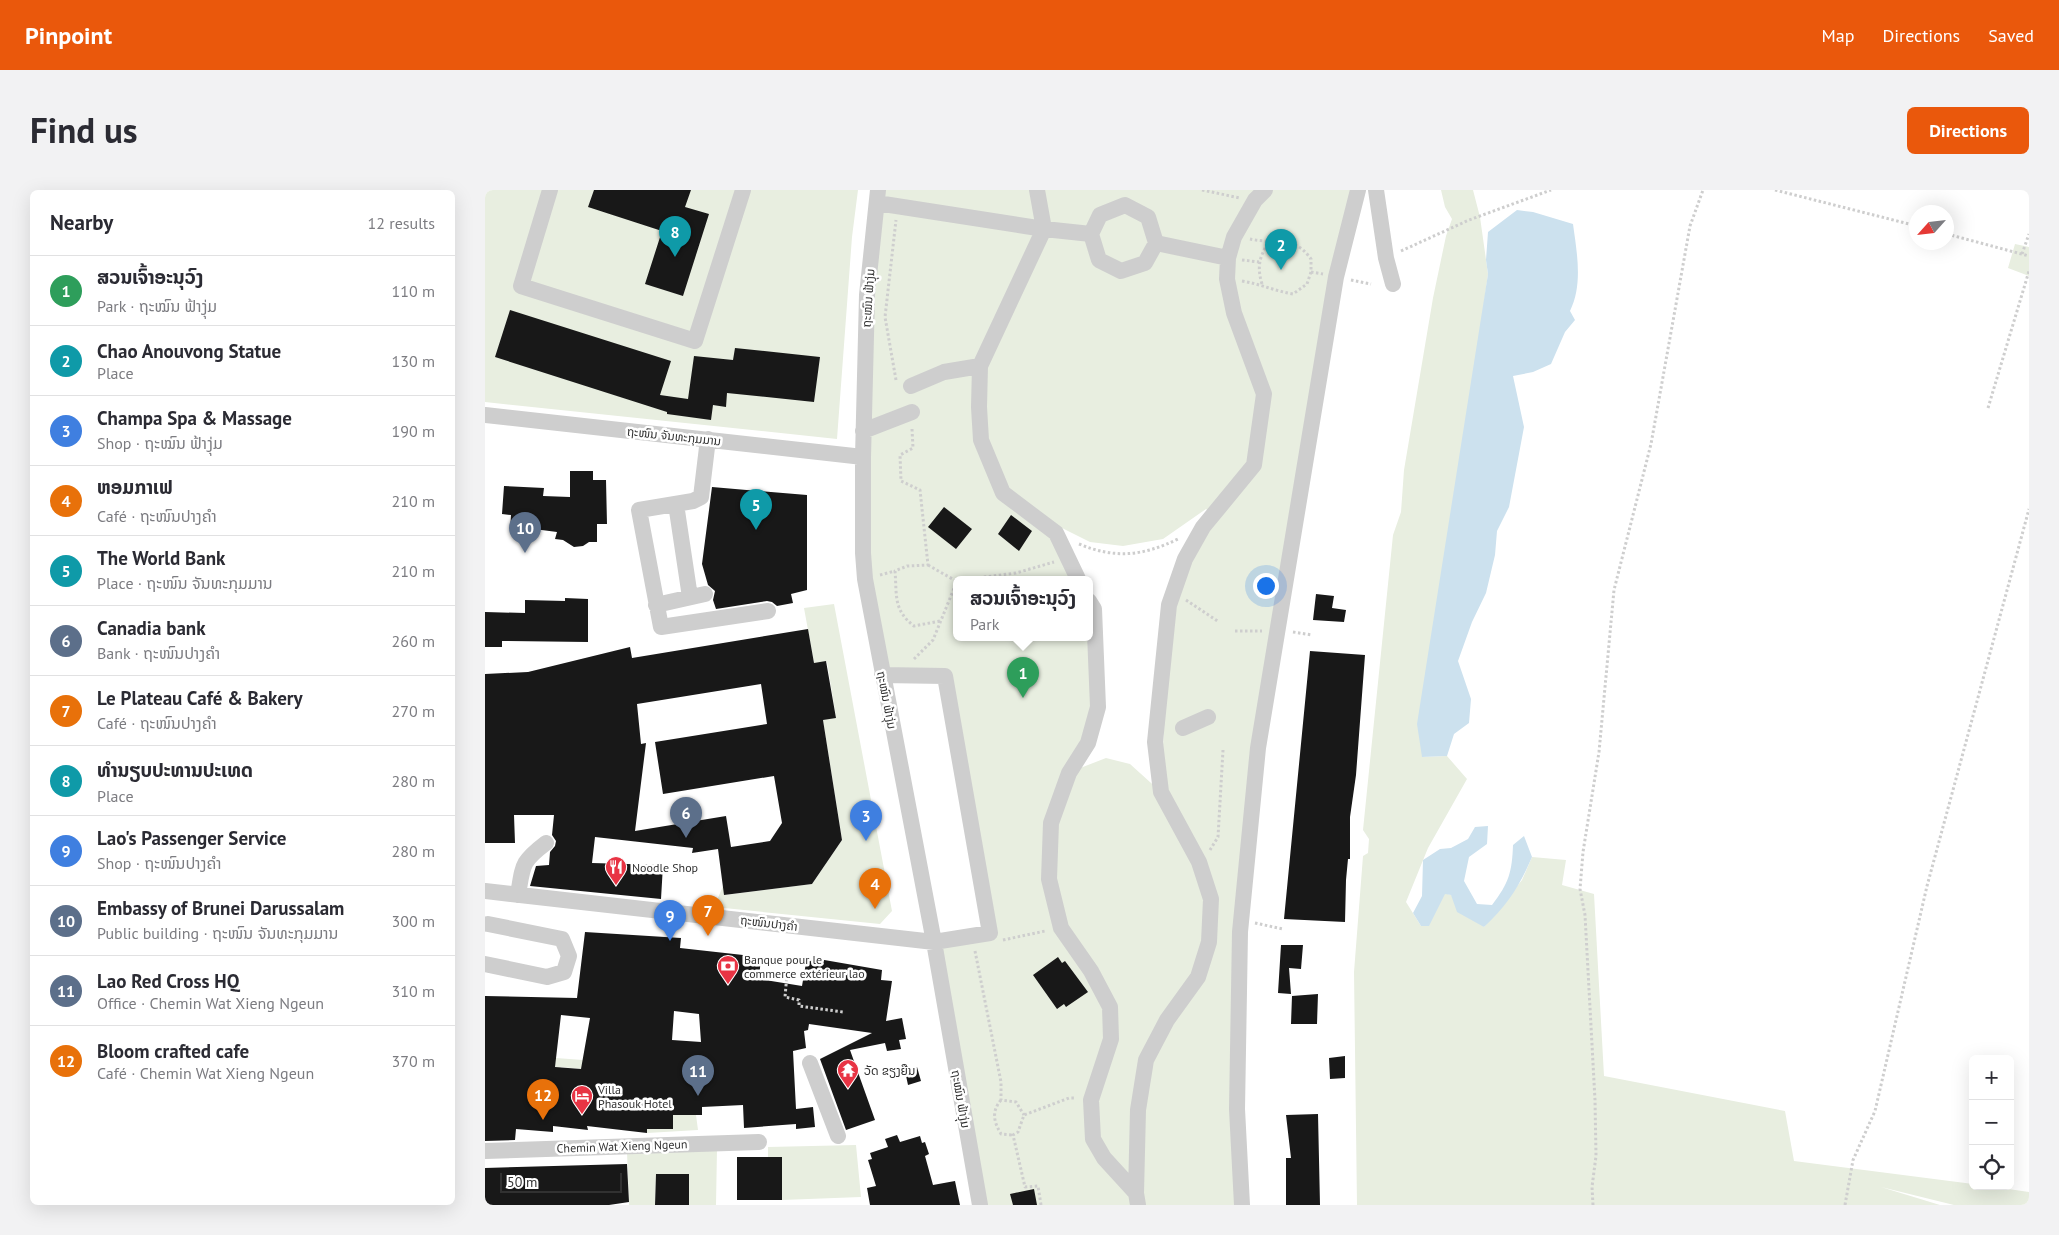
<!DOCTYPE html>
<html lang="en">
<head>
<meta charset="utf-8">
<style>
	:root { --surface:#fff; --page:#f2f2f3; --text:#2b2b33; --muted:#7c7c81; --line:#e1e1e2; --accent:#ea580c }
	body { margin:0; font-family:"PT Sans","Noto Sans Lao",sans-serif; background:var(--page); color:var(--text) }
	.controls { position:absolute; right:15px; bottom:15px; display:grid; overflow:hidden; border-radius:8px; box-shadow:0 5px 20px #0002 }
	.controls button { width:45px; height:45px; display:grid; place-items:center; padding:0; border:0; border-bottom:1px solid var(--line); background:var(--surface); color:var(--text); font:25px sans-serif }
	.compass { position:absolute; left:1424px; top:15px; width:45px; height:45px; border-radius:50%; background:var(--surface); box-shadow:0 5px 20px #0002; rotate:243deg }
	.scale { position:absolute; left:15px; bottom:12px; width:122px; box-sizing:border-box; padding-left:5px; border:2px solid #313131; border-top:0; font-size:14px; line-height:18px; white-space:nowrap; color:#313131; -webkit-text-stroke:4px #fff; paint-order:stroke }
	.you { position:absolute; left:780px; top:395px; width:18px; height:18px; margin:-12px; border:4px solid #fff; border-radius:50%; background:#1a73e8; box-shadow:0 0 0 8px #1a73e833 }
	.badge { display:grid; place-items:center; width:32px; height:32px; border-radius:50%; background:var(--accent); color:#fff; font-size:16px; font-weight:700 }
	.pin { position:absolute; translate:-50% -41px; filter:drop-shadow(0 1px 2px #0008) }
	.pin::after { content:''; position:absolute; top:26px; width:18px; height:15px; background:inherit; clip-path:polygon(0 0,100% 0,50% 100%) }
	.popup { position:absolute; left:468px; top:386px; width:140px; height:65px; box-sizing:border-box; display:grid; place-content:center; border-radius:8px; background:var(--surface); filter:drop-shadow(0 1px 4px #0005); font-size:16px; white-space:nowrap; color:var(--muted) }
	.popup b { font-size:19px; color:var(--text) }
	.popup::after { content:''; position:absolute; left:50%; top:100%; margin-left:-10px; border:10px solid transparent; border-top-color:var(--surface) }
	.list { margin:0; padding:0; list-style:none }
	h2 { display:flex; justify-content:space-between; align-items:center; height:65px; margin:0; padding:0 20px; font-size:21px }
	h2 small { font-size:16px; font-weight:400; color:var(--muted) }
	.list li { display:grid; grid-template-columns:32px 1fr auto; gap:15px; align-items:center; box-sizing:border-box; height:70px; padding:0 20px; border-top:1px solid var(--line) }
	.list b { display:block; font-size:19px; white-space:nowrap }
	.list p { margin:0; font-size:16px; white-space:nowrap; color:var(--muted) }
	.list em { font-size:16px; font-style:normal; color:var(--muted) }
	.icon { flex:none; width:28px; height:28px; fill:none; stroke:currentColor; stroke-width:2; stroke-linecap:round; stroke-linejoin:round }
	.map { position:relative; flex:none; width:1544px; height:1015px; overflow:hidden; border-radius:8px }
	header { display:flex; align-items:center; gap:30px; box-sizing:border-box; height:70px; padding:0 25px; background:var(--accent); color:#fff }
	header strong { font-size:24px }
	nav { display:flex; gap:28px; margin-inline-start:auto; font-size:18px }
	.intro { display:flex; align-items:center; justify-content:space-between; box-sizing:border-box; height:120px; padding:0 30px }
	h1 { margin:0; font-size:35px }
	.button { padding:12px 22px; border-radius:8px; background:var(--accent); color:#fff; font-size:18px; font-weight:700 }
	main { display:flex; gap:30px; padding:0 30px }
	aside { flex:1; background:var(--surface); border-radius:8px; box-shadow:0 5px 20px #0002 }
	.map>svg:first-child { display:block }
	.green { fill:#e8eee0; fill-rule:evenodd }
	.water { fill:#cce1ee }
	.building { fill:#181818; fill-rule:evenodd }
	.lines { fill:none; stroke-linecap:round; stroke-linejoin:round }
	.path { stroke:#cecece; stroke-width:3; stroke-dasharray:2.5 2.5; stroke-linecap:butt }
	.minor { stroke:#cecece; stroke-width:16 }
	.labels { text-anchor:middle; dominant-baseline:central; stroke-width:5; stroke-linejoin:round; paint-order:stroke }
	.street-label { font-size:12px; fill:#313131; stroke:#fff }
	.poi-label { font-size:12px; fill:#313131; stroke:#fff; text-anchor:start }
</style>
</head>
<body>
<header>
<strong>Pinpoint</strong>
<nav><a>Map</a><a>Directions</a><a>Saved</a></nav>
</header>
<div class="intro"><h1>Find us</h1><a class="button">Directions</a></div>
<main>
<aside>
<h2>Nearby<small>12 results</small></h2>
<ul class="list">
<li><span class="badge" style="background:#2e9e5b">1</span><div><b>ສວນເຈົ້າອະນຸວົງ</b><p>Park · ຖະໝົນ ຟ້າງຸ່ມ</p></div><em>110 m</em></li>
<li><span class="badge" style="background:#0f9aa8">2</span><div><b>Chao Anouvong Statue</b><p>Place</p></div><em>130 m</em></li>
<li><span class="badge" style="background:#3f7fe0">3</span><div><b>Champa Spa &amp; Massage</b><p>Shop · ຖະໝົນ ຟ້າງຸ່ມ</p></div><em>190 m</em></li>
<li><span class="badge" style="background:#e8710a">4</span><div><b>ຫອມກາເຟ</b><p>Café · ຖະໜົນປາງຄໍາ</p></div><em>210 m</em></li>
<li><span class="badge" style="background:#0f9aa8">5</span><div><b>The World Bank</b><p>Place · ຖະໜົນ ຈັນທະກຸມມານ</p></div><em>210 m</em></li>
<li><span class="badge" style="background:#5c6f8a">6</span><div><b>Canadia bank</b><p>Bank · ຖະໜົນປາງຄໍາ</p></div><em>260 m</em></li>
<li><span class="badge" style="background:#e8710a">7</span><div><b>Le Plateau Café &amp; Bakery</b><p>Café · ຖະໜົນປາງຄໍາ</p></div><em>270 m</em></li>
<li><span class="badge" style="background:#0f9aa8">8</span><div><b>ທຳນຽບປະທານປະເທດ</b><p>Place</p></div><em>280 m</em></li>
<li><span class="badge" style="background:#3f7fe0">9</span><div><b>Lao's Passenger Service</b><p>Shop · ຖະໜົນປາງຄໍາ</p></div><em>280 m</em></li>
<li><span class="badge" style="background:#5c6f8a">10</span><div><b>Embassy of Brunei Darussalam</b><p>Public building · ຖະໜົນ ຈັນທະກຸມມານ</p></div><em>300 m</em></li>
<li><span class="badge" style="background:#5c6f8a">11</span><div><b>Lao Red Cross HQ</b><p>Office · Chemin Wat Xieng Ngeun</p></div><em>310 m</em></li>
<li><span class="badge" style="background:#e8710a">12</span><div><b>Bloom crafted cafe</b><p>Café · Chemin Wat Xieng Ngeun</p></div><em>370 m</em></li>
</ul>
</aside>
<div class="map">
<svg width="1544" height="1015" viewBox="0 0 1544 1015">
	<rect width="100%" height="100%" fill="#fff"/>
	<!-- green -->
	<path class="green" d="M0,0H373L367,47L352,249L0,212Z
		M393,0H873L792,441L755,742L757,1015H495L449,752L505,743L460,486L397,485L380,389ZM721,319L729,325L684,415L676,602L645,574L621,568L585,582L613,517L604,447H472V389H593L577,338L605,352L638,356L678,349Z
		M956,0H988L995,27L1003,84L937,567L962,566L982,589L943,658L921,712L936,736L959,703L966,705L999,737L1037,690L1047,667L1081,670L1077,695L1109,704L1119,886L1300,921L1309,971L1488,994V996H1503L1544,1002V1015H1469L1396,997L1455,1015H872L869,782L878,666L883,663L884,649L878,640L908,345L916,322L919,280L948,108L961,46L967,29L960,17Z
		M1530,54L1544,57V86L1523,78Z
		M349,414L407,721L395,734L229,717L238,696L240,705L327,694L357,650L338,530L351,527L342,472L329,473L319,418Z
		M190,850L192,852L194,925H211L213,940L162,943V939H188V899L145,884L76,877L73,881L69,880L71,868L98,870L184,885Z
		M371,955L376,1007L297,1010V967H283V957Z
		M232,959L231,1015H204V984H171L170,1015H144L142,962Z"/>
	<!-- water -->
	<path class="water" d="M1032,20L1048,22L1088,34C1092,63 1098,95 1085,121L1090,130L1080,142L1066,174L1048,182L1028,186L1039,237L1024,317L1012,341L1010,365L1001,403L987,432L973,471L986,509L984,533L969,544L962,566L937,567L932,534L1003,84L1001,70L1003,42Z
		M1003,636L1002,654L984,667L979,691L992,714L1007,715C1024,693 1027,682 1028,655L1039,646L1047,667C1034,697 1023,714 999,737L972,722L966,705L960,704L944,736H936L928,723L937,706L938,670L955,659L966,658L983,649L990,637Z"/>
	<!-- building -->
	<path class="building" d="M109,0H206L200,17L224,24L198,106L160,94L177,41L103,17Z
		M25,120L186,171L175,205L203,209L209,166L248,170L250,158L335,167L329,212L242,203L241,217L228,215L226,230L182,224V222L10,167Z
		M85,281H108V290H121L122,334H112V352H104L98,356L89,357L78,350L70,349L72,342L49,339L44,346L37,345L32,341L25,342L26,325L17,324L19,296L59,298L58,306L85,307Z
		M227,297L322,305V400L306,404L308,413L292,416L287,412L282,411L231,419L228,410L230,401L223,395L217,374Z
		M459,317L487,339L471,359L443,337Z
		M526,325L547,341L534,361L513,344Z
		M831,404L849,406L847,418L861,420L859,432L828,430Z
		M80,408L103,409V452L17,451V457H0V422L40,423V410L80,411Z
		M323,439L329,473L341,471L351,528L338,530L357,650L327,694L239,705L233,659L207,663L208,658L110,647L107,673L178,675L176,709L45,696L51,676L64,675L65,662L70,656L71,651L67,645L69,625H29L30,653H0V484L43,482L145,457L147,468ZM276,494L282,534L170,552L178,604L289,586L297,633L285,651L246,657L241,626L150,641L161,553L156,554L152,514Z
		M825,461L880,465L871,585L865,627V669H863L861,690L860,732L799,729Z
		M100,742L196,748L195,758L276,767L274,789L317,796L322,767L397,780L396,790L407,791L401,831L417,828L421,849L414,850L416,859L402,861L400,853L365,860L390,930L361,940L335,869L387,843L324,834L323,840L319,841L321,858L308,861L311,919L328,917L330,937L311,939V934L259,938L258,915L217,917V925H188V939H162V943L102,936L103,940L68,936V942L31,939L30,950L0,951V806L92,808ZM189,821L214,824L216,852L187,850ZM76,825L105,828L96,879L70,877Z
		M796,755H818L816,779L804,778L806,804L793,803Z
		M573,767L577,773L580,771L603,802L581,817L579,814L572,819L548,785Z
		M833,804L832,834H806L807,806Z
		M860,866V888L845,889L844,868Z
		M432,877L436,891L423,895L420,881Z
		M833,924L835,1015H801V968H806L801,925Z
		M412,945L415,952L435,946L437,953L440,952L444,964L440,966L448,995L470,991L475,1015H385L382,998L391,996L383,970L387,969L385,963L403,957L400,949Z
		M252,967H297V1010H252Z
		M142,974L144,1012L124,1015H0V978Z
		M171,984H204V1015H170Z
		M549,999L552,1015H528L525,1004Z"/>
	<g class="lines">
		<!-- path -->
		<path class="path" d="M717,0L755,8
			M1290,0L1432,36
			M1462,44L1544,66
			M916,61L984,30L1066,0
			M1537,64L1544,44
			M757,70L774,72
			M826,82L838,84
			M866,90L886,94
			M757,91C775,94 790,101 808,104L822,94L826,82V69C823,65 819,60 814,57C804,51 778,52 765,49
			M777,94C772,77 774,68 783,53
			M411,190L400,127L411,30
			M1503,218L1544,81
			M427,239L428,258L415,265L416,291L435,300L443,375L422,376L410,381C412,405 408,420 429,436L455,431
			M594,354C630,369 658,366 693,349
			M443,375L471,391
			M395,385L410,381
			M484,389L531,383L569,372
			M701,410L734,432
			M750,441H777
			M808,442L827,445
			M429,469L448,450L472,391
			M725,660L733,647L738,560
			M770,733L798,739
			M518,750L560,741
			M490,761L516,892V910L531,912L539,925
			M302,784L300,807L314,810V816L358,822
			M516,910C506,922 509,932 516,944L528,945
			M556,1015L553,996L540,997L528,945L533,942L539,925L584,908H590
			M1108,1015L1107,997L1111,966L1110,910L1100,725L1095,699L1098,662L1114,562L1129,400L1166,254L1205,36L1218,0
			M1360,1015L1368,970L1390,921L1442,696L1544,319"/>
		<!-- minor -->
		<path class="minor" d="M65,0L36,96L210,151L258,0
			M393,0L382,105L378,267V363L380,389L449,752L495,1015
			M552,0L559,39L495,176L494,217L496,250L518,303L571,343L593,389
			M891,0L901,68L908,94
			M392,13L559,39L606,44
			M640,15L663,27L671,53L660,73L636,81L614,70L606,44L615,25Z
			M671,53L743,68
			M426,196L459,182L495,176
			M0,225L378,267
			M378,241L427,222
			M223,249L216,307L208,311L154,320L176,437L283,421
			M191,314L205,407
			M604,411L609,419L613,517L603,553L584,583L566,633L564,689L576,738L606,781L625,817L626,849L606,910L608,949L619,968L651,1003L653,1015
			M171,415L220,404
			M698,538L723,527
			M0,701L449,752L505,743L460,486L397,485
			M33,705C38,675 36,672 61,653
			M0,774L62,787L79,782L84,766L77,749L3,734
			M325,873L353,946
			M0,961L274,952
			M651,1003L653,920L661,870L682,830L713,787L724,752L726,709L714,672L676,602L670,552L684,415L700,369L718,337L769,275L779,204L749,123L742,89L743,68L749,47L770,10L780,0
			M757,1015L752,919L755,742L773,558L851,87L873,0"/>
	</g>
	<!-- icons -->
	<defs>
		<g id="restaurant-pin" transform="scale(1.125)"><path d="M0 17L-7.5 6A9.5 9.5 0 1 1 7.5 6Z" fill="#e83444" stroke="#fff"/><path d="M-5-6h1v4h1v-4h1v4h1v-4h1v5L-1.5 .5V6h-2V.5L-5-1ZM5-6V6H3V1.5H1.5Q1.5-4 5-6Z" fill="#fff"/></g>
		<g id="bank-pin" transform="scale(1.125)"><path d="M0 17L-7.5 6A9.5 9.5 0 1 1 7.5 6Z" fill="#e83444" stroke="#fff"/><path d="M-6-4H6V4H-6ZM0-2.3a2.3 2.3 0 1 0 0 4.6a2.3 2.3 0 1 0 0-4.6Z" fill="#fff"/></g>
		<g id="temple-pin" transform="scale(1.125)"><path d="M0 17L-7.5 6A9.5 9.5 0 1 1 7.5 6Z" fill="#e83444" stroke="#fff"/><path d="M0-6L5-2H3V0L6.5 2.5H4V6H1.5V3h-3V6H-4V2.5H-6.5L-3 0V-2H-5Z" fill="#fff"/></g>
		<g id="hotel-pin" transform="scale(1.125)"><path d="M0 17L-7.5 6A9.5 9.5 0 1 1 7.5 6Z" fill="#e83444" stroke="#fff"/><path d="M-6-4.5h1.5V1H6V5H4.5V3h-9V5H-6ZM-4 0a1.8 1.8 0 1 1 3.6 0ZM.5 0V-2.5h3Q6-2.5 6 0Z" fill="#fff"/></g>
	</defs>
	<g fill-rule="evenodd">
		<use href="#restaurant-pin" x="131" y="677"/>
		<use href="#bank-pin" x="243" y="776"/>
		<use href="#temple-pin" x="363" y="880"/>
		<use href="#hotel-pin" x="97" y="906"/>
	</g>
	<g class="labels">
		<!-- street labels -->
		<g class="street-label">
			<text transform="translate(383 108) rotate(-86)">ຖະໝົນ ຟ້າງຸ່ມ</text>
			<text transform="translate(189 246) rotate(6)">ຖະໜົນ ຈັນທະກຸມມານ</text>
			<text transform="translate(402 510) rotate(79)">ຖະໝົນ ຟ້າງຸ່ມ</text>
			<text transform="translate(284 733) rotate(7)">ຖະໜົນປາງຄໍາ</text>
			<text transform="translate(476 909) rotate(80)">ຖະໝົນ ຟ້າງຸ່ມ</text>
			<text transform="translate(137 956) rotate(-2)">Chemin Wat Xieng Ngeun</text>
		</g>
		<!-- poi labels -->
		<g class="poi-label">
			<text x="147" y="677">Noodle Shop</text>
			<text x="259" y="769">Banque pour le<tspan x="259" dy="14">commerce extérieur lao</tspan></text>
			<text x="379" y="880">ວັດ ຂຽງຍືນ</text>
			<text x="113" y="899">Villa<tspan x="113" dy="14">Phasouk Hotel</tspan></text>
		</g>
	</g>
</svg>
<div class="controls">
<button>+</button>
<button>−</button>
<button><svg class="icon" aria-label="locate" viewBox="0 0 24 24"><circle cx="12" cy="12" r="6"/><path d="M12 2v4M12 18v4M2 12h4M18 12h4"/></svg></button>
</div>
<svg class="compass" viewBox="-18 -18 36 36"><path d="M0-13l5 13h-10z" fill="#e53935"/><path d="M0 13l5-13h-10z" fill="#7c7c81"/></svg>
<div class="scale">50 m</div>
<div class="you"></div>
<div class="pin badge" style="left:538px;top:508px;background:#2e9e5b">1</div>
<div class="popup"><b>ສວນເຈົ້າອະນຸວົງ</b>Park</div>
<div class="pin badge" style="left:796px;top:80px;background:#0f9aa8">2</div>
<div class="pin badge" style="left:381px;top:651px;background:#3f7fe0">3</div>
<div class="pin badge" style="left:390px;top:719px;background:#e8710a">4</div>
<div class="pin badge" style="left:271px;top:340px;background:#0f9aa8">5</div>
<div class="pin badge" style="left:201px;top:648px;background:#5c6f8a">6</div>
<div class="pin badge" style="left:223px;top:746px;background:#e8710a">7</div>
<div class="pin badge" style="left:190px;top:67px;background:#0f9aa8">8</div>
<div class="pin badge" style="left:185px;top:751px;background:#3f7fe0">9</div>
<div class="pin badge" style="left:40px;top:363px;background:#5c6f8a">10</div>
<div class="pin badge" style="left:213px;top:906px;background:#5c6f8a">11</div>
<div class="pin badge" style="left:58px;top:930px;background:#e8710a">12</div>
</div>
</main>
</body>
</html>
